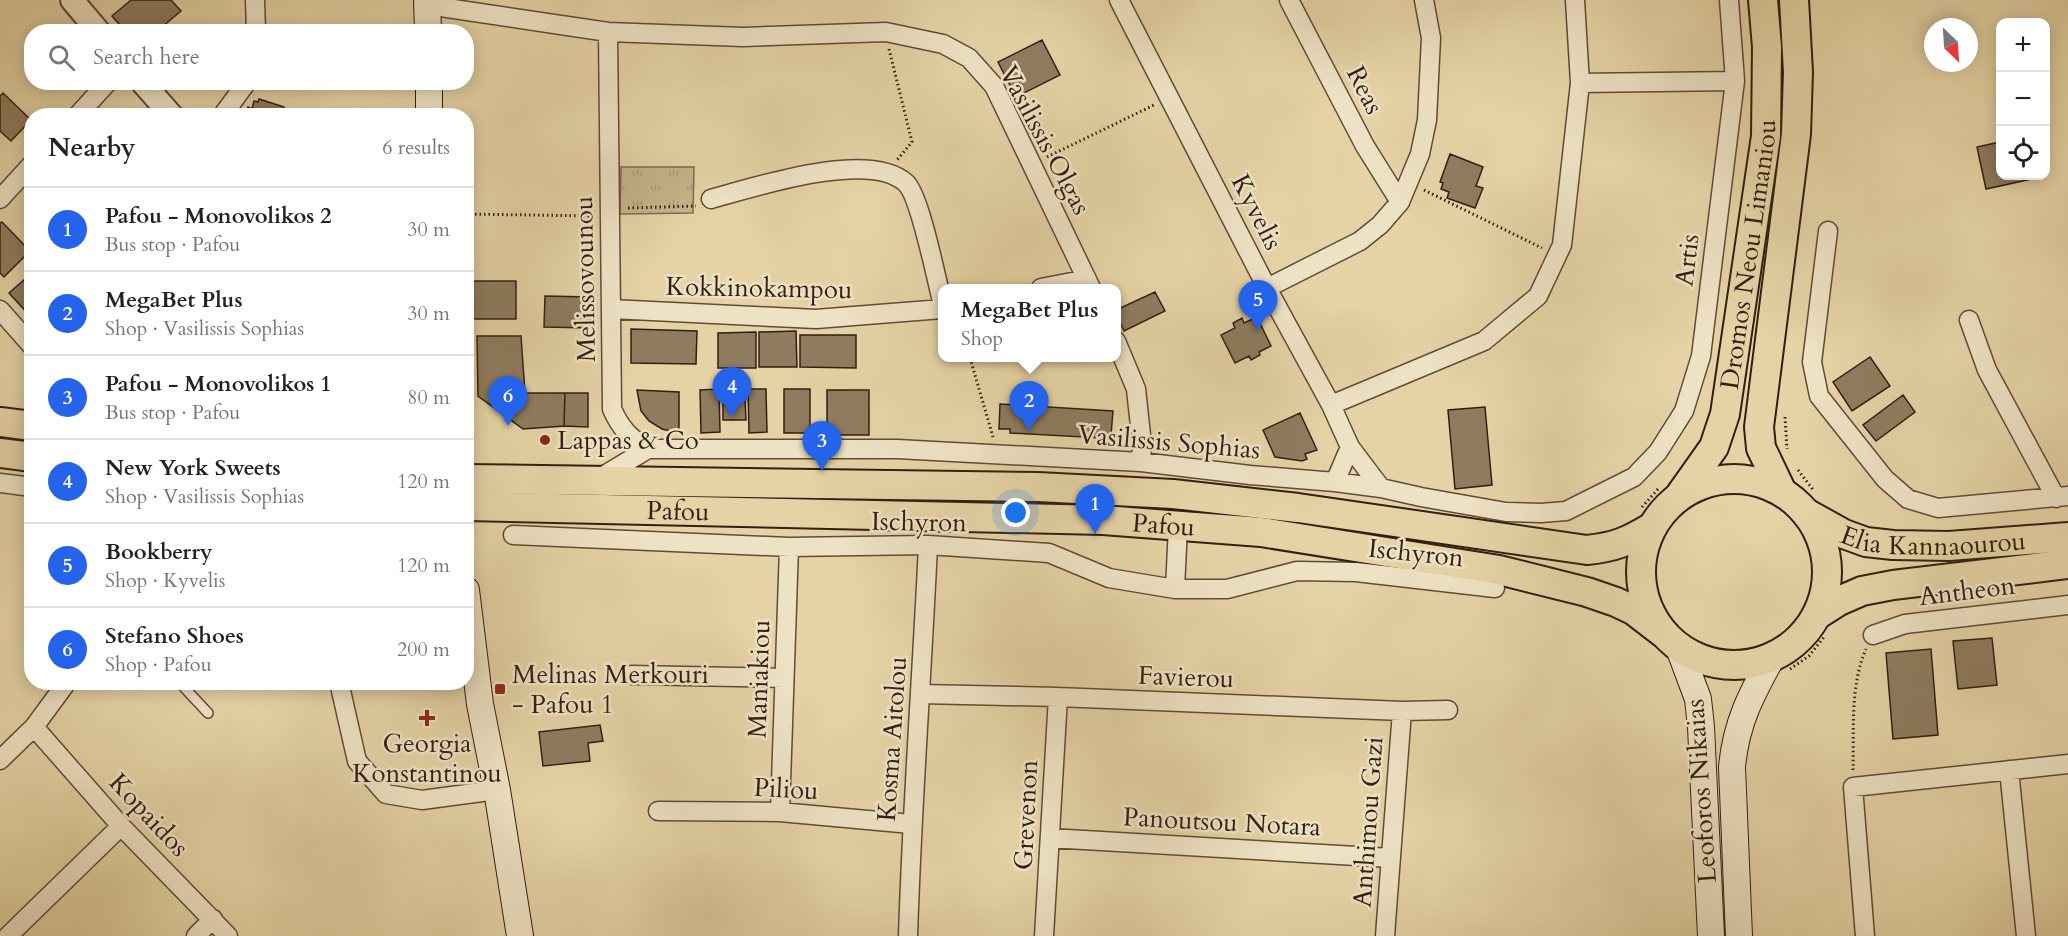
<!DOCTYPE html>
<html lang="en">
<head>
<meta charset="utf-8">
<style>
	:root { --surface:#fff; --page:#f6f6f6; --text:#222; --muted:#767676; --line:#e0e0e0; --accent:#2563eb }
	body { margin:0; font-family:Cardo,serif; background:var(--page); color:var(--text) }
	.controls { position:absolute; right:18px; top:18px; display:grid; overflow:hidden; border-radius:12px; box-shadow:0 3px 15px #0003 }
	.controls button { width:54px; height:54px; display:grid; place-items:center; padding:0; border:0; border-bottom:2px solid var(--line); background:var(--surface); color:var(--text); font:30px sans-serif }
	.compass { position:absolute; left:1924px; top:18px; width:54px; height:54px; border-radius:50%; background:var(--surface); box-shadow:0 3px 15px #0003; rotate:155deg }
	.you { position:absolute; left:1016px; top:513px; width:21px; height:21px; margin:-15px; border:4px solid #fff; border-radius:50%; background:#1a73e8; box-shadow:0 0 0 9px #1a73e833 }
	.badge { display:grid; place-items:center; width:39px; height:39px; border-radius:50%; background:var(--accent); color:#fff; font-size:20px; font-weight:700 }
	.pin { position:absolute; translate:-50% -50px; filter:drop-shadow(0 2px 3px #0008) }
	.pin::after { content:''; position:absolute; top:32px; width:21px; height:18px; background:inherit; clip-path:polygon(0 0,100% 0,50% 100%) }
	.popup { position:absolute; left:938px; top:284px; width:183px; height:78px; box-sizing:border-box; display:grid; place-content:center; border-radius:12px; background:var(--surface); filter:drop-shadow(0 2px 4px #0005); font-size:20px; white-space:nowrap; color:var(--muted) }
	.popup b { font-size:22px; color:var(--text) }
	.popup::after { content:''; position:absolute; left:50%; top:100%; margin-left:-12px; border:12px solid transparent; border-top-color:var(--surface) }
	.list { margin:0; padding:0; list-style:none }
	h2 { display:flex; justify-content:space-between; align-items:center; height:78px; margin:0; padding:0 24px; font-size:26px }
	h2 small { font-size:20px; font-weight:400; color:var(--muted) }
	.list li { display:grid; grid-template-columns:39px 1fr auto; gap:18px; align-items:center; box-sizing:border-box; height:84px; padding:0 24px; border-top:2px solid var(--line) }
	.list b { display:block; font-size:22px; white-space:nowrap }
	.list p { margin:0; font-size:20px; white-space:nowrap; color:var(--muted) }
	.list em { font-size:20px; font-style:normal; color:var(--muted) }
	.icon { flex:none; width:33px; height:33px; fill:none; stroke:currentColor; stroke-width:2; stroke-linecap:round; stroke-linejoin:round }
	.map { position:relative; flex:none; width:2068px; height:936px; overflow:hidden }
	.search { position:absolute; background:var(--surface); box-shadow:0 3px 15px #0003; left:24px; top:24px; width:450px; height:66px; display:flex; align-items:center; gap:15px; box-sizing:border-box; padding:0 21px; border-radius:24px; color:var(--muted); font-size:22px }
	.panel { position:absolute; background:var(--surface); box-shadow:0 3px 15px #0003; left:24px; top:108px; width:450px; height:582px; border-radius:24px }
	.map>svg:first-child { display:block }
	.park { fill:url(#park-tufts); stroke:#7c6950; stroke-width:1.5 }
	.building { fill:#8f7c5f; stroke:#321e13; stroke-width:1.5 }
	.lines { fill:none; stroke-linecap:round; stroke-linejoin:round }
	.service-casing { stroke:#5f4b38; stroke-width:12 }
	.minor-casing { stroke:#5f4b38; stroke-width:21 }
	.tertiary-casing { stroke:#5f4b38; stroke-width:26 }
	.secondary-casing { stroke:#321e13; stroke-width:28 }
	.primary-casing { stroke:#321e13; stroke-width:32 }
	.path { stroke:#321e13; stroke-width:3; stroke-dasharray:1.5 3; stroke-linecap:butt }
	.service { stroke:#eee2c4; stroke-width:9 }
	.minor { stroke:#eee2c4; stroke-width:18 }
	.tertiary { stroke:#eee2c4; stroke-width:22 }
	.secondary { stroke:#eee2c4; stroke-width:26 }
	.primary { stroke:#e5d3a5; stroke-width:28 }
	.poi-dot { fill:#8f2418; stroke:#eee2c4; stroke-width:2 }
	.labels { text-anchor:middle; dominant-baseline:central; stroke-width:5; stroke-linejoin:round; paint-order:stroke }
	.street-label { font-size:26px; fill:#321e13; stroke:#eee2c4 }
	.poi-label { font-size:26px; fill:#321e13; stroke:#eee2c4; text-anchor:start }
</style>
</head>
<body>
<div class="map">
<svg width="2068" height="936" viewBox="0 0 2068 936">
	<defs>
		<pattern id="park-tufts" width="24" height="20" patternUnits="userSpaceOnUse" patternTransform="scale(1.5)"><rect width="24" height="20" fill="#c7b48c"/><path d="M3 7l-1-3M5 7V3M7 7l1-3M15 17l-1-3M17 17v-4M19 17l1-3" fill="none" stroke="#ab9a78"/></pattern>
	</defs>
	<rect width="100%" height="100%" fill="#e5d3a5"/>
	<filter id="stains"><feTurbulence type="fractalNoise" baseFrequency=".00333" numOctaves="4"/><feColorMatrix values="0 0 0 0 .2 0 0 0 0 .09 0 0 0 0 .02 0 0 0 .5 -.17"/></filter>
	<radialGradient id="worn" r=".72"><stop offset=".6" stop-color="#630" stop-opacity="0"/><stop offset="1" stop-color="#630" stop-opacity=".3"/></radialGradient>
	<!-- park -->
	<path class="park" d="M621,167H694L693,213L620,214Z"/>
	<!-- building -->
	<path class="building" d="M131,0H171L181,11L156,32H126L112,16Z
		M1042,40L1060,75L1016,97L998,62Z
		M3,93L31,120L11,141L0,131V96Z
		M259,99L284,107L282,116H245L248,107L252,109L254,101L258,102Z
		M2000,142V176H2045L1986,189L1977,147Z
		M1450,154L1483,167L1476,186L1483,188L1475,208L1447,198L1449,192L1441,189L1443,183L1440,182Z
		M2,222L30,251L4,277L0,273V223Z
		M32,273V318L9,293Z
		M466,281H516V319H466Z
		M1155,292L1165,311L1124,331L1116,314V310Z
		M545,296L591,297L590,328L544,327Z
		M1257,317L1271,346L1259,352L1260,355L1251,360L1249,356L1235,363L1221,335L1235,328L1233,323L1242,318L1244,323Z
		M631,329L697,331L696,364L631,363Z
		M796,331L797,367H759V332Z
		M756,332V368H718V333Z
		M800,335H856V368L800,367Z
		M477,336H521L525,393H565L564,426L523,429L478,396Z
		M1870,357L1890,386L1852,411L1833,382Z
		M719,389L720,432L701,433L700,390Z
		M736,389V401L745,400L746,420H723V390Z
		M748,389H766L767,432L749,433Z
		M784,389H810V433H784Z
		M637,390L679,392V433L662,429L649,421L641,411Z
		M827,390H869V435H827Z
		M565,393H588V427L564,426Z
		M1903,395L1915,412L1876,441L1863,425Z
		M1000,404L1113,411L1111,435H1102V438L1010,433V429H999Z
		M1485,407L1492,485L1455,489L1448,410Z
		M1300,413L1317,450L1305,454L1307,459L1302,461L1275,457L1263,430Z
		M1992,638L1997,685L1958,689L1953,641Z
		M1931,649L1938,735L1893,739L1886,653Z
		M600,725L603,741L588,743L590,761L543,766L539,732Z"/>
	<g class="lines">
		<!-- service casing -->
		<g class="service-casing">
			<path id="service" d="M179,682L208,713"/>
		</g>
		<!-- minor casing -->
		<g class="minor-casing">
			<path id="minor" d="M255,0L256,32
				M1119,0L1267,288L1331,405L1350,447L1381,488
				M1289,0L1365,146L1400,202
				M427,5L608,32L743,37L886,32L943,44L969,58L994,86L1091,288
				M608,32L612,409C620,427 630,439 648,449H897L1141,462L1250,475L1335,482L1381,488L1421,497L1506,512L1541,513L1566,511L1634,477L1658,452L1684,411L1701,356L1735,81L1729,0
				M1580,83L1735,81
				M77,116L108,82
				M222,116L247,82
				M0,199L32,164
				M711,199C755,187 869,149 906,183C920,196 936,278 942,301
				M1828,231L1812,362L1819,396L1885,479L1908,499L1938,508L2068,496
				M1041,288L1087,279
				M1267,288L1360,241L1380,225L1400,202L1420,154L1427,120L1431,38L1424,0
				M611,309L816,319L942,309
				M0,310L32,346
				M1969,320L1987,370L2056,498
				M1116,341L1136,389L1142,444L1141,462
				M1331,405L1484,341L1538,296L1562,245L1580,83L1575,0
				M598,479L648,449
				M1335,482L1350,447
				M0,483L32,487
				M513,535L789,547L928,545L1049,553L1109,578L1175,589H1227L1297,571L1356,572L1495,588
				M1175,589L1178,526
				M1873,635L1905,624L2068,605
				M631,675L784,678
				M339,682L357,761L386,794L422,800L497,790
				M921,694L1058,697L1402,711L1448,710
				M34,727L121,826L228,936
				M0,760L34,727L67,682
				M2009,770L2026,936
				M658,811L780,812L911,824
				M780,812L789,547
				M1050,838L1391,858
				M8,936L121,826
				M196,936L213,919
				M908,936C912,805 922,675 928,545
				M1044,936L1058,697
				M1385,936L1402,711
				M1865,936L1853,787L2068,764"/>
		</g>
		<!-- tertiary casing -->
		<g class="tertiary-casing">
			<path id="tertiary" d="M72,0L99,32
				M142,82L172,116"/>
		</g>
		<!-- secondary casing -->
		<g class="secondary-casing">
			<path id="secondary" d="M427,0L428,32
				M429,82V116
				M466,590L480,704L497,790L520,936
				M1679,648L1698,699L1701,727L1711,936
				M1739,936L1732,767C1736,723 1751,695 1772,657"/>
		</g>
		<!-- primary casing -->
		<g class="primary-casing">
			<g id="primary">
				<path d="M0,422L32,426"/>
				<path d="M0,453L32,457"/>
				<path d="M466,479L1038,487L1173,494L1298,508L1587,550C1615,547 1627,542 1652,527"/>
				<circle cx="1734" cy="572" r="93"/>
				<path d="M1782,492L1761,448L1759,427L1796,134L1798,72L1794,0"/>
				<path id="s1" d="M1680,495L1714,447L1725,414L1766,136L1767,47L1763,0"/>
				<path id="s2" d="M466,506L1103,520L1261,532L1499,570L1587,592L1616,602L1633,610L1663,633"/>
				<path id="s3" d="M1806,513L1844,534L1866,542L1893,545L1949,546L2068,537"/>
				<path d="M1817,615L1839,601L1862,591L1893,585L2068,564"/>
			</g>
		</g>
		<!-- path -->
		<path class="path" d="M889,49L912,142L897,160
			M1047,157L1154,105
			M1424,190L1542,248
			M628,208L696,206
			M466,214L594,216
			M970,358L993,437
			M1785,417L1787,449
			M1798,470L1814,491
			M1642,507L1658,489
			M1790,669L1809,656L1824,637
			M1853,770C1854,731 1850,685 1866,649"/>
		<!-- service -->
		<use href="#service" class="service"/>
		<!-- minor -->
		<use href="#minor" class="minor"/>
		<!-- tertiary -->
		<use href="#tertiary" class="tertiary"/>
		<!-- secondary -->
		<use href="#secondary" class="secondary"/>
		<!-- primary -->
		<use href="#primary" class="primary"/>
	</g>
	<!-- markers -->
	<g class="poi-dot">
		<circle cx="545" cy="440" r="6"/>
		<rect x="494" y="683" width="12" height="12" rx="3"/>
		<path d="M424 709h6v6h6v6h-6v6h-6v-6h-6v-6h6z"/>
	</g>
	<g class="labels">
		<!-- street labels -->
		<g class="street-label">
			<text transform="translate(1365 90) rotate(63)">Reas</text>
			<text transform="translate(1045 140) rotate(62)">Vasilissis Olgas</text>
			<text transform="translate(1257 212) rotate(63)">Kyvelis</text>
			<text stroke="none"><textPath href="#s1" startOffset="255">Dromos Neou Limaniou</textPath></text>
			<text transform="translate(1687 260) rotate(-83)">Artis</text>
			<text transform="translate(585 279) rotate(-91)">Melissovounou</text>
			<text transform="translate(759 288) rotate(1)">Kokkinokampou</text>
			<text transform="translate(1169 442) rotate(5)">Vasilissis Sophias</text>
			<text stroke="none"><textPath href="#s2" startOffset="212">Pafou</textPath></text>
			<text transform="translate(919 522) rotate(1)">Ischyron</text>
			<text stroke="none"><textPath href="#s2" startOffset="698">Pafou</textPath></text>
			<text stroke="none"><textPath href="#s3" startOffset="134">Elia Kannaourou</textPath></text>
			<text transform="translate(1416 553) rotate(6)">Ischyron</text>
			<text transform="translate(1967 591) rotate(-7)">Antheon</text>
			<text transform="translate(1186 677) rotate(2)">Favierou</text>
			<text transform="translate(759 679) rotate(-88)">Maniakiou</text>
			<text transform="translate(892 739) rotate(-86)">Kosma Aitolou</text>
			<text transform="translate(786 789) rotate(3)">Piliou</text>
			<text transform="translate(1701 791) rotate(-94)">Leoforos Nikaias</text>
			<text transform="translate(149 815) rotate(47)">Kopaidos</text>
			<text transform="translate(1026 815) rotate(-87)">Grevenon</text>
			<text transform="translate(1222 822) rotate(3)">Panoutsou Notara</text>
			<text transform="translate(1368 822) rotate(-86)">Anthimou Gazi</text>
		</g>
		<!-- poi labels -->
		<g class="poi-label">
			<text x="557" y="440">Lappas &amp; Co</text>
			<text x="512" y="674">Melinas Merkouri<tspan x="512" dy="30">- Pafou 1</tspan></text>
			<text x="427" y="743" text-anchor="middle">Georgia<tspan x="427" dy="30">Konstantinou</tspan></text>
		</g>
	</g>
	<rect width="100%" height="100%" filter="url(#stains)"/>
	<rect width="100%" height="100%" fill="url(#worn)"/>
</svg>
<div class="controls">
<button>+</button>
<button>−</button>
<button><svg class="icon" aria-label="locate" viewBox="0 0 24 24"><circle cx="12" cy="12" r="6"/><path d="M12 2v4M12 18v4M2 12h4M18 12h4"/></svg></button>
</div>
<svg class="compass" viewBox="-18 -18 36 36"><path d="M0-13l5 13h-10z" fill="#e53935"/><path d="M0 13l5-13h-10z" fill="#767676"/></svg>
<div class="you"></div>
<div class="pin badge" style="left:1095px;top:534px">1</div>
<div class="pin badge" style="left:1029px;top:431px">2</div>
<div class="popup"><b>MegaBet Plus</b>Shop</div>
<div class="pin badge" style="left:822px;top:471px">3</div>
<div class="pin badge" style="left:732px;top:417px">4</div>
<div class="pin badge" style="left:1258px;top:330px">5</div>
<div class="pin badge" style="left:508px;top:426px">6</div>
<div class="search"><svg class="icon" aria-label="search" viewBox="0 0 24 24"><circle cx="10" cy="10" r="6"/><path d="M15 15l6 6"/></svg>Search here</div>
<section class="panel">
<h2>Nearby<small>6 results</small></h2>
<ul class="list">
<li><span class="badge">1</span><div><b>Pafou - Monovolikos 2</b><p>Bus stop · Pafou</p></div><em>30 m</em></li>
<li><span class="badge">2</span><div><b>MegaBet Plus</b><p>Shop · Vasilissis Sophias</p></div><em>30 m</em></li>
<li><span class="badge">3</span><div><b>Pafou - Monovolikos 1</b><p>Bus stop · Pafou</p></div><em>80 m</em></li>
<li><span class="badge">4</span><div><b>New York Sweets</b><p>Shop · Vasilissis Sophias</p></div><em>120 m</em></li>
<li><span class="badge">5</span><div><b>Bookberry</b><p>Shop · Kyvelis</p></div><em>120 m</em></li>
<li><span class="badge">6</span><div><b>Stefano Shoes</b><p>Shop · Pafou</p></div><em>200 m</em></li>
</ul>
</section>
</div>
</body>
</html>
